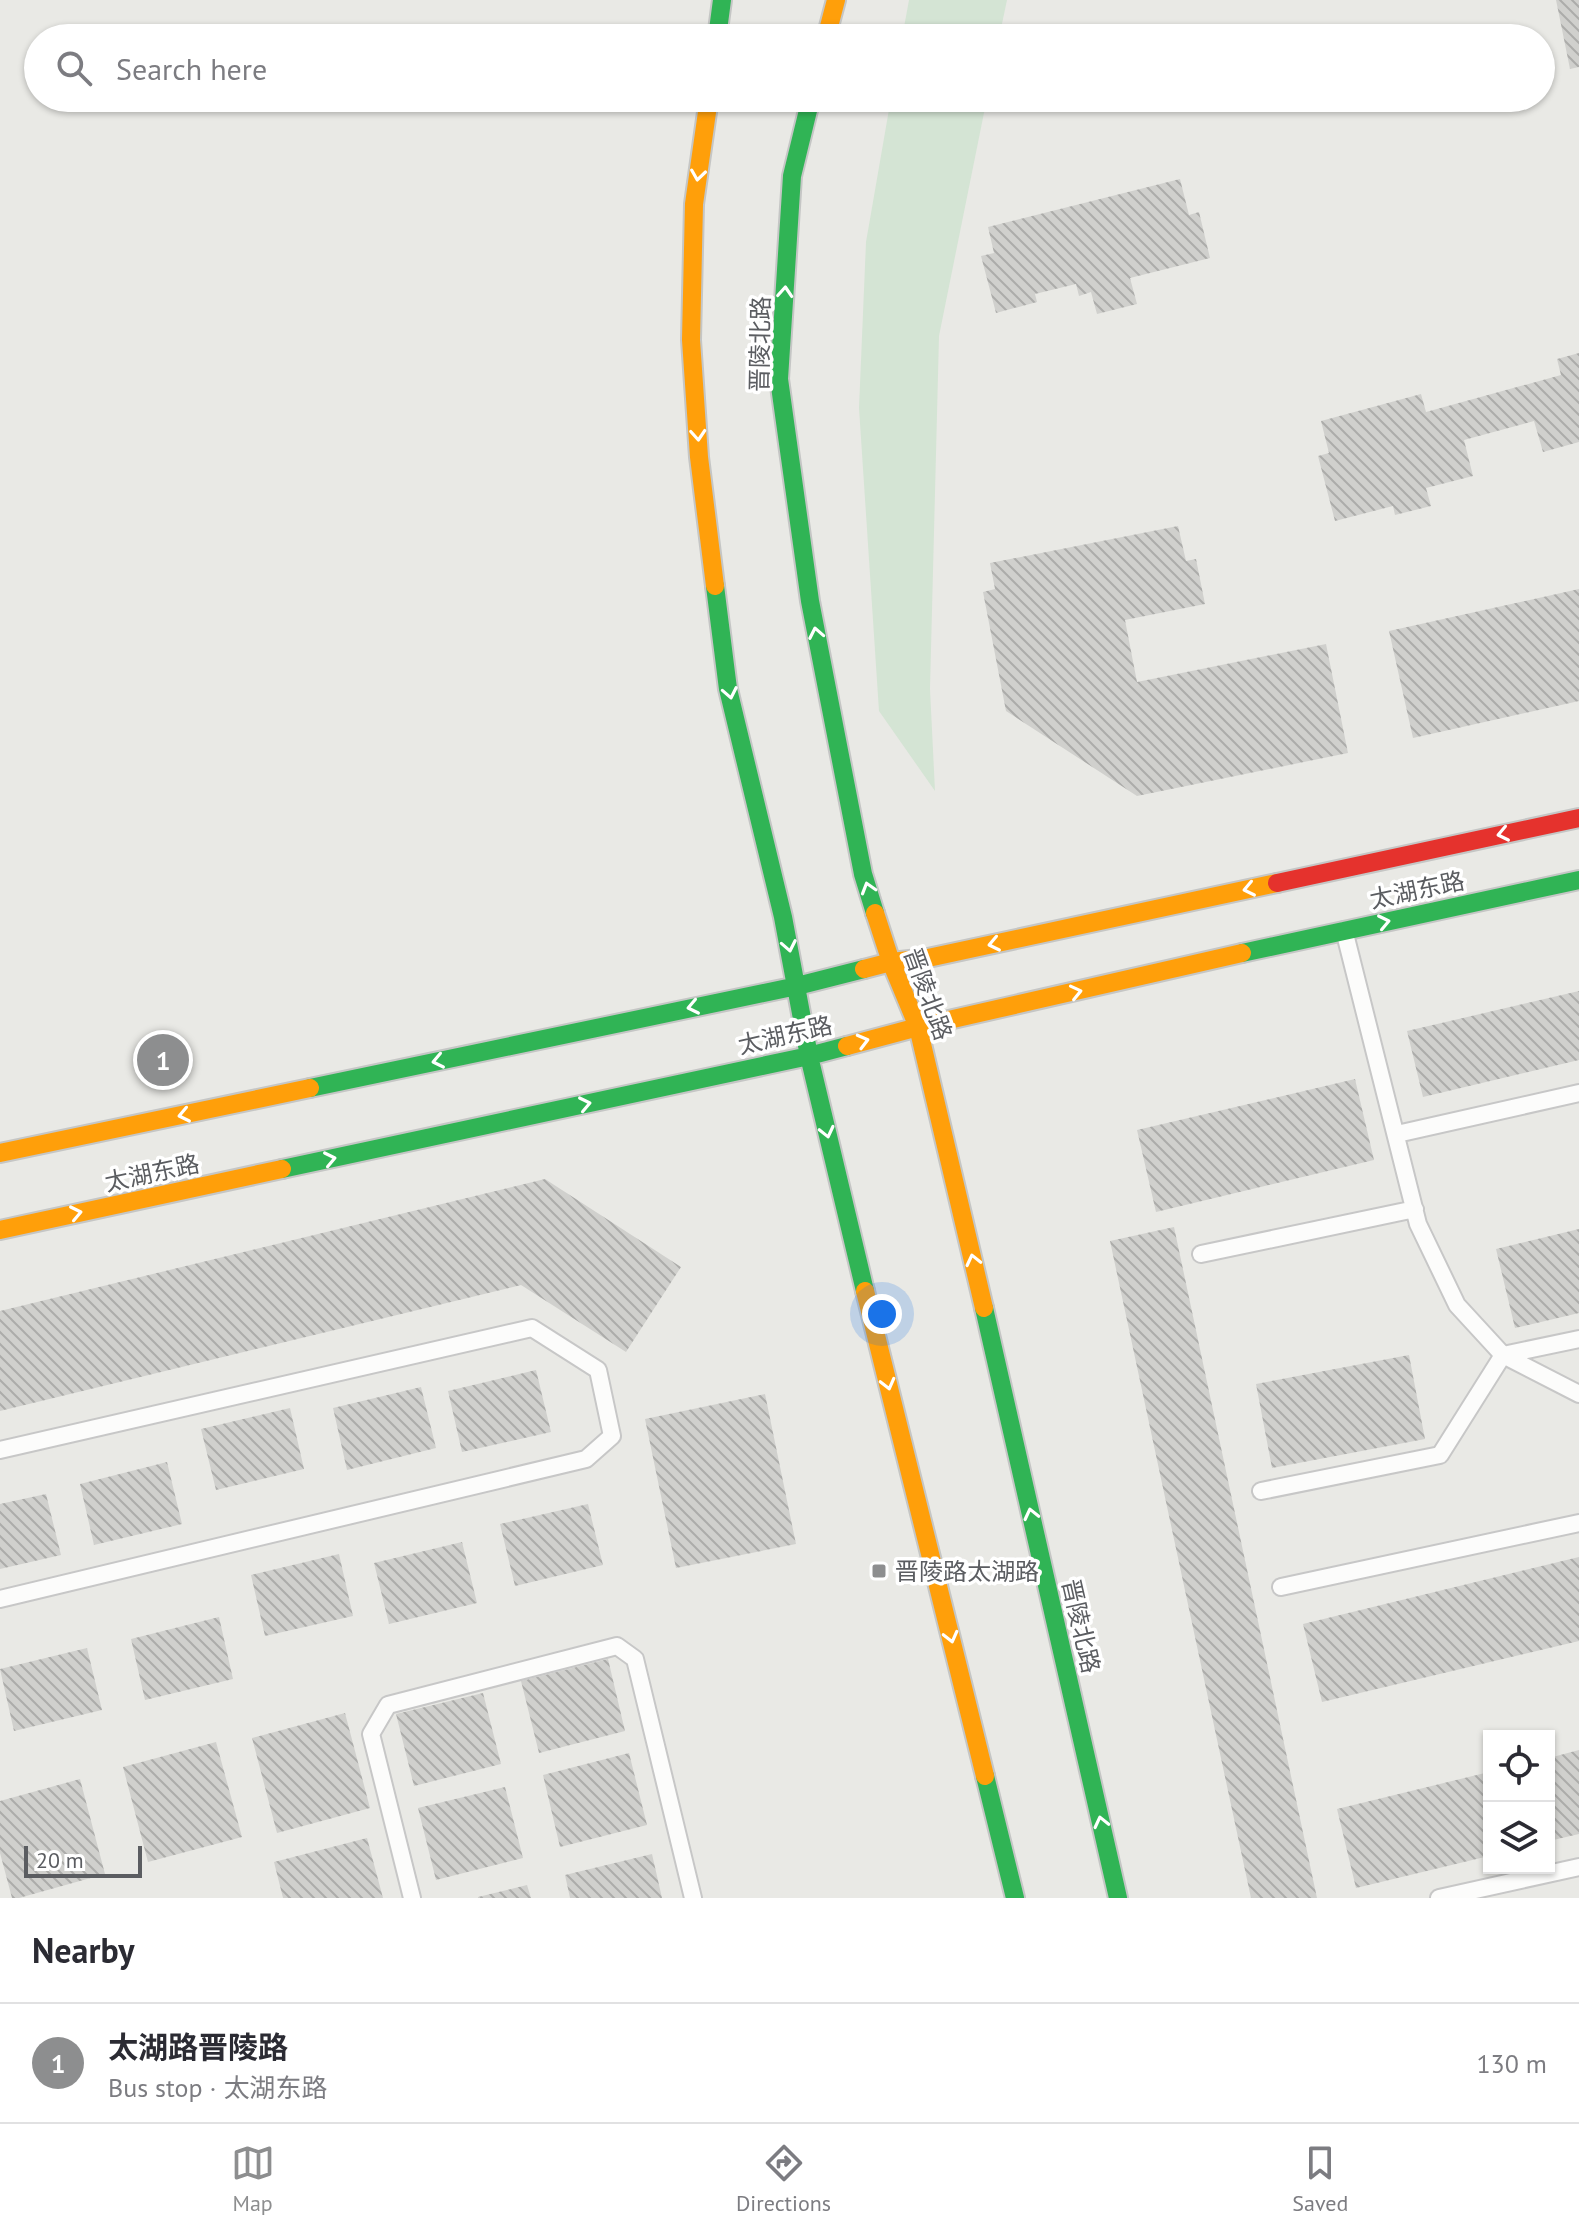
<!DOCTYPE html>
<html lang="en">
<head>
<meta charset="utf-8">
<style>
	:root { --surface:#fff; --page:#f7f7f7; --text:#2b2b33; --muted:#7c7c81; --line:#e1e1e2; --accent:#8d8e8f }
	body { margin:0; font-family:"PT Sans","Noto Sans SC",sans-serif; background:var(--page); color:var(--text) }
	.controls { position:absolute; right:24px; bottom:24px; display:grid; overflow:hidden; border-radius:0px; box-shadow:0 2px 6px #0004 }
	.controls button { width:72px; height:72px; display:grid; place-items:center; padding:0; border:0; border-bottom:2px solid var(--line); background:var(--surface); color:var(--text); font:40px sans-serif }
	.scale { position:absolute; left:24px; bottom:20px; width:118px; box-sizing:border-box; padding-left:8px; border:4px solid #5b5d61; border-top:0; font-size:22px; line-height:28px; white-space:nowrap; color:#5b5d61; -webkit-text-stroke:6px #fff; paint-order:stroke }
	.you { position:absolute; left:882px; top:1314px; width:28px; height:28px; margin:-20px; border:6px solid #fff; border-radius:50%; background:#1a73e8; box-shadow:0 0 0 12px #1a73e833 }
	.badge { display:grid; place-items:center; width:52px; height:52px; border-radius:50%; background:var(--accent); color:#fff; font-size:26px; font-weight:700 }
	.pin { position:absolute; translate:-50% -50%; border:4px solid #fff; box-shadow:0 2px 8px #0006 }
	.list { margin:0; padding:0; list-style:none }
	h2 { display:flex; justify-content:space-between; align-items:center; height:104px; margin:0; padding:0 32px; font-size:34px }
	h2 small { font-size:26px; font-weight:400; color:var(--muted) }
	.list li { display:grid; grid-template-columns:52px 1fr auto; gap:24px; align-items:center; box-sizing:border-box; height:120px; padding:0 32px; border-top:2px solid var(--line) }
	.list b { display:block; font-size:30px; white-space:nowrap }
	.list p { margin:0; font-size:26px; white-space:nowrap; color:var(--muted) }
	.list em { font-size:26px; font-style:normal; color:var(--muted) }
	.icon { flex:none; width:44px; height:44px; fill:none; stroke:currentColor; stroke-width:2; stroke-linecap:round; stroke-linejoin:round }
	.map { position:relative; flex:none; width:1579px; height:1898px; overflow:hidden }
	.search { position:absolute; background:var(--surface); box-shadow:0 2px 6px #0004; left:24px; right:24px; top:24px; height:88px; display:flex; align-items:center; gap:20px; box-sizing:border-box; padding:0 28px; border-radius:44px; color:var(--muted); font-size:30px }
	.sheet { height:224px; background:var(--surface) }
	nav { display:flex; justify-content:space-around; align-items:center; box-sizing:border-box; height:112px; border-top:2px solid var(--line); background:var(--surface); font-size:22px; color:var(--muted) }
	nav a { display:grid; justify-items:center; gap:4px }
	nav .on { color:var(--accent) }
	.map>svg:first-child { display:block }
	.park { fill:#d4e4d4 }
	.building { fill:url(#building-back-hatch) }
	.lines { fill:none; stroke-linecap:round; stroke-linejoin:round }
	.lane-casing { stroke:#c7c7c7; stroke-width:20 }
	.fast-casing { stroke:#c5c6c5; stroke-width:22 }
	.slow-casing { stroke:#c5c6c5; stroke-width:22 }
	.jam-casing { stroke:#c5c6c5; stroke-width:22 }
	.lane { stroke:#fcfcfb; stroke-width:16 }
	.fast { stroke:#30b455; stroke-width:18 }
	.slow { stroke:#ff9f0a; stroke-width:18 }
	.jam { stroke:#e5322d; stroke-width:18 }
	.oneway { stroke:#fff }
	.poi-dot { fill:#8d8e8f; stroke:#fff; stroke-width:3 }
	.labels { text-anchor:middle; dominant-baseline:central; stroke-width:7; stroke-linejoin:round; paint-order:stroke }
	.street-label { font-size:24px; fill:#5b5d61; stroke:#fff }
	.poi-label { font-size:24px; fill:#5b5d61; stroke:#fff; text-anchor:start }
</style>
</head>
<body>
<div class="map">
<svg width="1579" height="1898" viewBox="0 0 1579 1898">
	<defs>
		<pattern id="building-back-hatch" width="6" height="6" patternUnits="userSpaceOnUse" patternTransform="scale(2)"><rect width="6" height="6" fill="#d0d0cd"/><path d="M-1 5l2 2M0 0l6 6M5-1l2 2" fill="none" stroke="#acacaa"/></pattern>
	</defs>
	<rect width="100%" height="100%" fill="#e9e9e5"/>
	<!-- park -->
	<path class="park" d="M909,0H1007L999,38H902Z
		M891,98H987L939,336L930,689L935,791L879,711L859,408L866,242Z"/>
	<!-- building -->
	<path class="building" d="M1556,0H1579V67L1570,69Z
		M1180,179L1189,215L1199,212L1210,258L1130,278L1137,304L1097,314L1091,292L1079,296L1076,284L1035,294L1037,302L996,313L981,256L994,253L988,227Z
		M1579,353V442L1543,452L1534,421L1464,440L1473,476L1426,488L1431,506L1395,515L1393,506L1335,521L1318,456L1329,453L1321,421L1421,394L1426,412L1561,375L1557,359Z
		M1178,526L1186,561L1196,559L1205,604L1125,620L1137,682L1326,644L1348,753L1137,796L1006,711L983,592L995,589L990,563Z
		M1579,589V701L1413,738L1389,631Z
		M1579,991V1060L1423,1097L1407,1031Z
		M1355,1079L1374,1160L1156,1212L1137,1130Z
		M545,1179L681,1267L626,1352L521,1285L0,1411V1311Z
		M1174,1227L1317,1898H1251L1110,1241Z
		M1579,1229V1313L1515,1328L1496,1249Z
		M1409,1355L1425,1439L1272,1468L1256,1384Z
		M536,1370L551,1432L462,1452L448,1391Z
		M421,1387L436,1448L347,1470L333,1408Z
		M765,1394L796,1544L676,1568L645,1419Z
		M290,1408L304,1469L216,1490L201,1429Z
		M167,1462L182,1524L94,1545L80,1484Z
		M46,1494L61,1555L0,1569V1504Z
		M588,1504L603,1565L515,1586L500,1524Z
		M462,1542L477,1603L389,1624L374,1563Z
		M339,1554L353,1616L265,1636L251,1575Z
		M1579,1557V1641L1322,1702L1303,1624Z
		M219,1617L233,1679L145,1700L131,1639Z
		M87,1648L102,1710L14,1731L0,1669Z
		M608,1659L625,1731L539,1753L521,1681Z
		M483,1693L501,1764L414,1786L396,1714Z
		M345,1713L370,1808L277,1833L252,1738Z
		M216,1742L242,1837L148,1862L123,1767Z
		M1579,1750V1834L1549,1841V1758Z
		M629,1753L647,1825L560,1847L543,1775Z
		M1489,1772V1856L1356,1888L1337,1809Z
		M80,1779L105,1874L19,1898H12L0,1853V1801Z
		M505,1787L523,1858L436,1880L418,1808Z
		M367,1838L383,1898H283L274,1862Z
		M652,1854L662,1898H570L565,1875Z
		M527,1885L531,1898H478V1897Z"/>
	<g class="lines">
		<!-- lane casing -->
		<g class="lane-casing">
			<path id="lane" d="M1344,930L1418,1224L1457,1305L1503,1355L1579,1394
				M1397,1134L1579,1093
				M1201,1254L1415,1209
				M0,1450L532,1328L598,1370L612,1436L586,1459L0,1599
				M1261,1491L1440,1455L1503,1355L1579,1339
				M1281,1587L1579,1523
				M412,1898L371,1734L388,1705L617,1646L635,1659L693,1898
				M1439,1898L1579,1867"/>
		</g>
		<!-- fast casing -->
		<g class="fast-casing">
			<path id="fast" d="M717,38L722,0
				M811,98L792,176L779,379L810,601L863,874L875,913
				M715,586L728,689L783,917L809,1056L865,1291
				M1242,953L1579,880
				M310,1088L797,986L864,969
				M282,1169L809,1056L847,1046
				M984,1308L1118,1898
				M985,1776L1015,1898"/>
		</g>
		<!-- slow casing -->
		<g class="slow-casing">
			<path id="slow" d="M826,38L836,0
				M709,98L694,204L691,340L699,457L715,586
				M875,913L891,962L918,1027L984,1308
				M864,969L891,962L928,958L1277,883
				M847,1046L918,1027L1242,953
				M0,1153L310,1088
				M0,1230L282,1169
				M865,1291L985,1776"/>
		</g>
		<!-- jam casing -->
		<g class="jam-casing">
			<path id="jam" d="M1277,883L1579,818"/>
		</g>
		<!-- lane -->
		<use href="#lane" class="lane"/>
		<!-- fast -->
		<use href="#fast" class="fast"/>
		<!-- slow -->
		<use href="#slow" class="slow"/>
		<!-- jam -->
		<use href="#jam" class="jam"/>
	</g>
	<!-- one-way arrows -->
	<defs><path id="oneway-chevron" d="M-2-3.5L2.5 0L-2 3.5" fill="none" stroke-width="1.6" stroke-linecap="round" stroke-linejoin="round" transform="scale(2)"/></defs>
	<g class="oneway">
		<use href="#oneway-chevron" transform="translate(698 175) rotate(98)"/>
		<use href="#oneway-chevron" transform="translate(785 292) rotate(-86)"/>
		<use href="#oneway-chevron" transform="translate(698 435) rotate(86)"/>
		<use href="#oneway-chevron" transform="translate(816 633) rotate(-101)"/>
		<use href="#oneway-chevron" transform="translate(730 693) rotate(79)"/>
		<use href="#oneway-chevron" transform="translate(1503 834) rotate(168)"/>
		<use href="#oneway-chevron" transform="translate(868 888) rotate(-107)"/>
		<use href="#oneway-chevron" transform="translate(1249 889) rotate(168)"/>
		<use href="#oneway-chevron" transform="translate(1384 922) rotate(-12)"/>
		<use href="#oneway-chevron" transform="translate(994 944) rotate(168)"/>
		<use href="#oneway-chevron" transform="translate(789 946) rotate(79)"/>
		<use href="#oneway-chevron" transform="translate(1076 992) rotate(-13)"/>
		<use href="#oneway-chevron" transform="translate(693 1007) rotate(168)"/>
		<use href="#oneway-chevron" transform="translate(863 1041) rotate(-15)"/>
		<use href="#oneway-chevron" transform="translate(438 1061) rotate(168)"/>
		<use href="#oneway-chevron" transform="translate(585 1104) rotate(-12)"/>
		<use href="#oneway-chevron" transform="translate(184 1115) rotate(168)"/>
		<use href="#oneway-chevron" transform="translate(827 1132) rotate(77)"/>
		<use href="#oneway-chevron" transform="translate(330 1159) rotate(-12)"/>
		<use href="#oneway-chevron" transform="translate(76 1213) rotate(-12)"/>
		<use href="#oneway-chevron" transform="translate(973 1260) rotate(-103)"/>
		<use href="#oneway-chevron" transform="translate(888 1384) rotate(76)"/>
		<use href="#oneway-chevron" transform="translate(1031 1514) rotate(-103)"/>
		<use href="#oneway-chevron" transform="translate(951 1637) rotate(76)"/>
		<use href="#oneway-chevron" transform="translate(1101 1822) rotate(-103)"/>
	</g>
	<!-- markers -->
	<rect class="poi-dot" x="871" y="1563" width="16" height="16" rx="4"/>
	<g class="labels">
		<!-- street labels -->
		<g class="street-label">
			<text transform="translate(760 344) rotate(-89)">晋陵北路</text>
			<text transform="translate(1417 890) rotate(-12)">太湖东路</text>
			<text transform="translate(928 994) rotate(70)">晋陵北路</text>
			<text transform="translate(785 1035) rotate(-13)">太湖东路</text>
			<text transform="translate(152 1173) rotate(-12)">太湖东路</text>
			<text transform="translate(1081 1626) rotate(77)">晋陵北路</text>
		</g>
		<!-- poi labels -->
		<g class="poi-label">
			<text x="895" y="1571">晋陵路太湖路</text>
		</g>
	</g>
</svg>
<div class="controls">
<button><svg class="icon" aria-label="locate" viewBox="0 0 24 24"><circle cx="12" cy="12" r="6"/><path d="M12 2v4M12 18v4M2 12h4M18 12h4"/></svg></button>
<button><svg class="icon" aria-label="layers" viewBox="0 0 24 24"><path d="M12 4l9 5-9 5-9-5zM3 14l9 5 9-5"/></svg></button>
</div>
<div class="scale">20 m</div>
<div class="you"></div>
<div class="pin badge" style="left:163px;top:1060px">1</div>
<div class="search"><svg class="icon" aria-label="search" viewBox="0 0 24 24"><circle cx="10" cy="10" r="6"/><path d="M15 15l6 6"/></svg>Search here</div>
</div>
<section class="sheet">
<h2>Nearby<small></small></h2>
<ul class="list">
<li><span class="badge">1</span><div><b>太湖路晋陵路</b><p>Bus stop · 太湖东路</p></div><em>130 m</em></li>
</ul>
</section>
<nav>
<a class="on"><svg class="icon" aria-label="map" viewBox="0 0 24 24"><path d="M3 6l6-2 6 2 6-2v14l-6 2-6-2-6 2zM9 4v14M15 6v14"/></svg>Map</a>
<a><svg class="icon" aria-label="directions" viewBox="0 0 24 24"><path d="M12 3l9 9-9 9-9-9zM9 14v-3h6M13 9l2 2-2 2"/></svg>Directions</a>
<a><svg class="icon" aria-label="saved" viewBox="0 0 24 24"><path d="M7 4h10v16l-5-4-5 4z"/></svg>Saved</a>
</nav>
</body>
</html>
